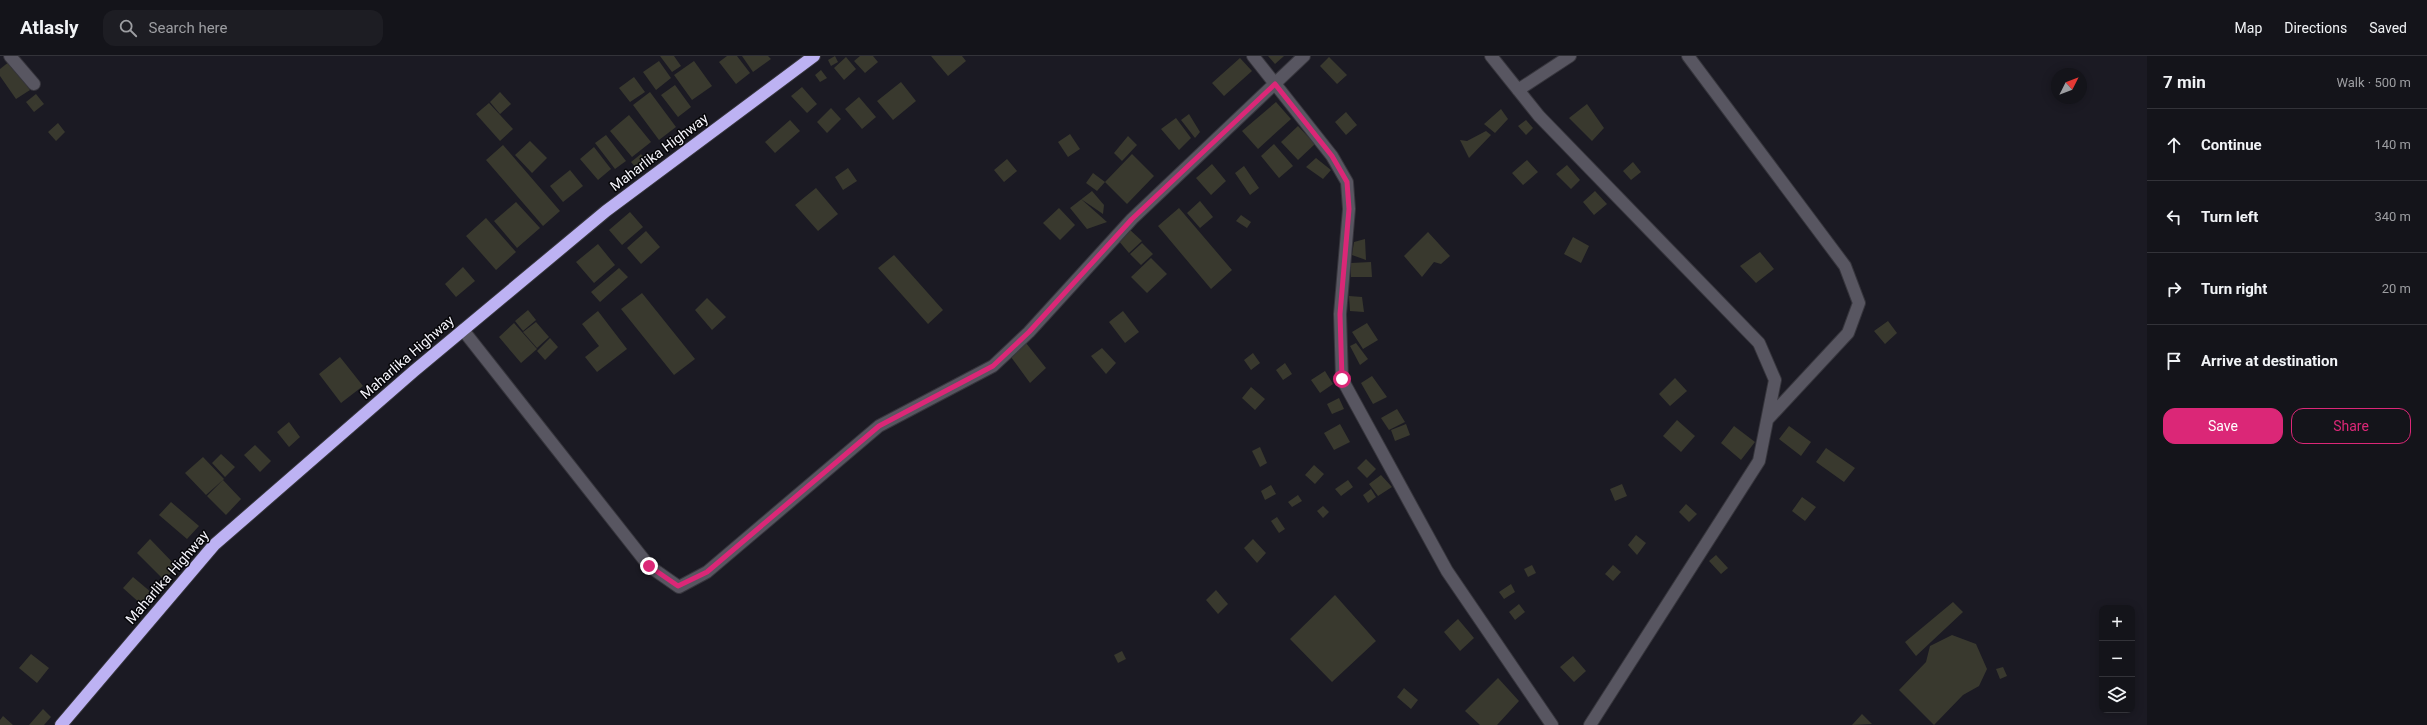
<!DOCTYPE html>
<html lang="en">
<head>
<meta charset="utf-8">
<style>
	:root { --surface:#14141a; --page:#1d1d23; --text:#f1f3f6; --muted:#9d9ea2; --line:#333339; --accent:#db2777 }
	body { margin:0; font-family:Roboto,sans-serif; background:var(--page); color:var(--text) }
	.controls { position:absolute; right:12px; bottom:12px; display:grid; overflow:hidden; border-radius:8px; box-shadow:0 2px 10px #0003 }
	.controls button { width:36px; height:36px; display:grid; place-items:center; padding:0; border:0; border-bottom:1px solid var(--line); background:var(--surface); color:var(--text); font:20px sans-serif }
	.compass { position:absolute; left:2051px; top:12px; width:36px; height:36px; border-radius:50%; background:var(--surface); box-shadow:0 2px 10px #0003; rotate:48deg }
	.stop { position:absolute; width:12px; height:12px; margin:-9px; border:3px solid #db2777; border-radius:50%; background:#fff }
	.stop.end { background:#db2777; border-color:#fff; box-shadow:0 1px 4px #0008 }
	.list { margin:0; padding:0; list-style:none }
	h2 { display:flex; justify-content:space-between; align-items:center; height:52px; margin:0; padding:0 16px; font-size:17px }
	h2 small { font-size:13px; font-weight:400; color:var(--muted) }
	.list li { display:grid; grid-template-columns:26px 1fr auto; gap:12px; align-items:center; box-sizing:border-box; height:72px; padding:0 16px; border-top:1px solid var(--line) }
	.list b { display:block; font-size:15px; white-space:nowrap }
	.list em { font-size:13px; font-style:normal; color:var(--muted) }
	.actions { display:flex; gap:8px; padding:12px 16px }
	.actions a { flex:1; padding:9px 0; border:1px solid var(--accent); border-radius:12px; text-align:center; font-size:14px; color:var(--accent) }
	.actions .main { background:var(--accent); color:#fff }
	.icon { flex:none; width:22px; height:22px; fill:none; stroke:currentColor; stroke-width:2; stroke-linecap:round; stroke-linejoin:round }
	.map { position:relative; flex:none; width:2147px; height:669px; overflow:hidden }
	header { display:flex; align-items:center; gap:24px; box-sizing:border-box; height:56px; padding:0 20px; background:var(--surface); border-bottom:1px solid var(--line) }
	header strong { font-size:19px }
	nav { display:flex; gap:22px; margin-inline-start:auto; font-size:14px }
	.search { width:280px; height:36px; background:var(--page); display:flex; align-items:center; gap:10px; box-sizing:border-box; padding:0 14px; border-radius:12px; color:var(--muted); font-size:15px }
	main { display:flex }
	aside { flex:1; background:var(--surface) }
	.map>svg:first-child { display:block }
	.building { fill:#39392e }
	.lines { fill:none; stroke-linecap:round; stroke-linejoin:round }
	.minor-casing { stroke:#36353c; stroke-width:14 }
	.highway-casing { stroke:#36353c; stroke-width:14 }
	.minor { stroke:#585661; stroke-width:12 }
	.highway { stroke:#bdb2f3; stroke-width:12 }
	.route { stroke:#db2777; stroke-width:5 }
	.labels { text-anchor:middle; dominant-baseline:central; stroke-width:3; stroke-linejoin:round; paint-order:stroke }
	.street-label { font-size:14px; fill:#f5f4fb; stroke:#060609 }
</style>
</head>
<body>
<header>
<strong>Atlasly</strong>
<div class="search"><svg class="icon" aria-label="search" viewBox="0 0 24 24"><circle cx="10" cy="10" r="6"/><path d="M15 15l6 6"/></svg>Search here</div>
<nav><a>Map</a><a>Directions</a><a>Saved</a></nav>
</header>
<main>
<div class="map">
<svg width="2147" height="669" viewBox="0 0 2147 669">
	<rect width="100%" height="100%" fill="#1b1a23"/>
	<!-- building -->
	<path class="building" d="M660,0H674L681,10L672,16Z
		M727,0H737L750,17L736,28L719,6Z
		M742,0H768L771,3L753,16Z
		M835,0L838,6L831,10L828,4Z
		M860,0H873L878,6L865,17L854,5Z
		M931,0H962L966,5L948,20Z
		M1268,0H1284L1275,8Z
		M846,1L856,13L844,24L834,12Z
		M1329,1L1347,19L1337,28L1320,10Z
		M1240,2L1252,15L1224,40L1212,27Z
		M10,5L29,29L27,30L30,34L16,43L0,20V13Z
		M659,5L671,22L656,34L643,16Z
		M694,5L712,30L692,44L674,19Z
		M821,14L827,22L820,26L815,19Z
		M634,21L645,36L630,46L619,32Z
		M901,26L916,45L893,64L877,45Z
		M675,29L691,51L678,61L661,39Z
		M802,31L817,48L807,57L791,40Z
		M500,36L511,48L500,58L490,46Z
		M650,36L676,71L659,84L633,49Z
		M36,38L44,48L34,56L26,46Z
		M859,41L876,61L862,73L845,53Z
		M1276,46L1291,63L1258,93L1242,75Z
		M489,47L513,73L500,85L476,58Z
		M1587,48L1604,72L1592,85L1569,62Z
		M831,52L841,63L827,77L817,66Z
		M1501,53L1508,63L1495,77L1484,68Z
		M1346,56L1357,69L1346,79L1335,66Z
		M1189,58L1200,76L1195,82L1181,64Z
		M629,59L651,86L632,101L610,75Z
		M1176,62L1191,82L1179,94L1161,73Z
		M790,64L800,75L775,97L765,86Z
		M1526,64L1533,72L1526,79L1518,70Z
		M58,67L65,76L56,85L48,76Z
		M1298,70L1315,88L1298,104L1281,86Z
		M1486,75L1491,79L1469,102L1460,84L1467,85Z
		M1070,78L1080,93L1068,101L1058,86Z
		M606,79L626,105L615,113L595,87Z
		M1128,80L1137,89L1122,105L1114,97Z
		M530,85L547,102L532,117L515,99Z
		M1274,88L1293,110L1279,122L1261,100Z
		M503,89L560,155L543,170L486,104Z
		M594,91L611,113L598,124L580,103Z
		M641,98L647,106L637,113L631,106Z
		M1132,98L1154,120L1127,148L1105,126Z
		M1316,102L1331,114L1323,123L1306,111Z
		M1007,103L1017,115L1004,126L994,114Z
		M1527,104L1538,116L1523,129L1512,117Z
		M1633,106L1641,116L1631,124L1623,115Z
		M1212,108L1226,125L1211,139L1196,122Z
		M1567,109L1580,124L1571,133L1556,118Z
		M1244,110L1259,132L1250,139L1235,117Z
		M848,112L857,125L843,134L835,121Z
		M570,114L583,130L563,146L550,130Z
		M1093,117L1105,126L1097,135L1086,127Z
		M816,132L838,158L818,175L795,149Z
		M1092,135L1104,149L1103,158L1081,143L1107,166L1087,173L1070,152Z
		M1595,135L1607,148L1594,159L1583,146Z
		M1200,145L1213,161L1200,172L1187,157Z
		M516,146L540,172L517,192L494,165Z
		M1059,152L1075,169L1060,184L1043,167Z
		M1179,152L1232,214L1211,233L1158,170Z
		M630,156L643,171L622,189L609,174Z
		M1241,159L1251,166L1247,172L1236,165Z
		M486,162L516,196L496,214L466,180Z
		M1129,173L1142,185L1129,197L1118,184Z
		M646,175L660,191L641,208L627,192Z
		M1428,176L1450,200L1441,208L1434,206L1422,221L1404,200Z
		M1573,181L1589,190L1581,207L1564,198Z
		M1365,183L1366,204L1352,199L1354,186Z
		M1142,187L1153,198L1141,209L1130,198Z
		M598,188L615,209L594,227L576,206Z
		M1760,196L1774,213L1756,227L1740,210Z
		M894,199L943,254L928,268L878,212Z
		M1151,202L1167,218L1147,237L1131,221Z
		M1371,206L1372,221H1351V207Z
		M463,211L475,225L456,241L445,228Z
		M619,212L628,221L600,246L591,236Z
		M642,237L695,303L674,319L621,253Z
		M1349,240L1362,241L1364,256L1350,255Z
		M707,242L726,261L712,274L695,254Z
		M528,254L536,264L523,275L515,265Z
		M598,255L627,293L597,316L585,301L599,290L582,268Z
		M1123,255L1139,276L1125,287L1109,266Z
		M1888,265L1897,277L1885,288L1874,275Z
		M536,266L549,281L537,292L523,276Z
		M514,267L537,293L521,307L499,281Z
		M1367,267L1378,284L1363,293L1352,276Z
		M550,282L558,291L545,304L537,295Z
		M1026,287L1046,312L1030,327L1011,301Z
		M1356,287L1368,303L1360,309L1350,290Z
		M1102,292L1116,307L1106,318L1091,300Z
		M1253,297L1260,307L1251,314L1244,304Z
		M340,301L363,330L341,347L319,318Z
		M1285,307L1292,318L1283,324L1276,314Z
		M1325,315L1333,328L1320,337L1311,324Z
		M1372,320L1387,341L1373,348L1361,327Z
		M1675,322L1687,335L1670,350L1659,338Z
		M1251,331L1265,343L1255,354L1242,342Z
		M1339,342L1344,353L1332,358L1327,348Z
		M1397,353L1405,366L1389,374L1381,362Z
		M1677,364L1695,380L1681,396L1663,380Z
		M289,366L300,381L289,391L277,376Z
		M1340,368L1350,386L1334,394L1324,377Z
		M1406,368L1410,379L1395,385L1391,374Z
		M1734,370L1755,386L1741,404L1721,387Z
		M1789,370L1811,386L1801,400L1779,383Z
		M255,389L271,405L260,416L244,399Z
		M1260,391L1267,407L1260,411L1252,395Z
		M1826,392L1855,412L1844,426L1816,406Z
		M221,398L235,411L225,421L212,407Z
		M203,401L224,423L206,439L185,417Z
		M1366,403L1376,413L1367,422L1357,412Z
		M1314,409L1324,418L1315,428L1305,419Z
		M1381,419L1392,431L1378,440L1369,428Z
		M223,424L241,443L226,459L207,440Z
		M1348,424L1353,431L1341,440L1335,433Z
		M1622,428L1627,440L1615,445L1610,433Z
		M1271,429L1276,438L1265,444L1261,435Z
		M1371,433L1376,441L1368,447L1363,439Z
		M1298,439L1302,445L1292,451L1288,446Z
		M1802,441L1816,451L1805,465L1792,455Z
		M171,446L199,470L187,483L159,459Z
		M1686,448L1697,458L1689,466L1679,456Z
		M1323,450L1329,456L1323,462L1317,455Z
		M1277,461L1285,473L1279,477L1271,465Z
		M1636,479L1646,487L1637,499L1628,489Z
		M150,483L177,511L164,524L137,497Z
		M1253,483L1266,497L1257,507L1244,492Z
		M1716,499L1728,512L1721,518L1709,505Z
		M1532,509L1536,517L1528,521L1524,513Z
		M1613,509L1621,516L1613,525L1605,518Z
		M133,521L152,537L142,549L123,532Z
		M1511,528L1515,536L1504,543L1499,536Z
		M1216,534L1228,548L1218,558L1206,544Z
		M1335,539L1376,585L1332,626L1290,583Z
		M1953,546L1963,556L1916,600L1905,586Z
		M1519,548L1525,556L1515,564L1509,556Z
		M1458,563L1474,582L1460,595L1444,576Z
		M1952,579L1976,588L1987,613L1979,630L1963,639L1934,669L1899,634L1926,606L1930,590Z
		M1122,595L1126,603L1118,607L1114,599Z
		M31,598L49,612L37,627L19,612Z
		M1573,600L1586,615L1574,626L1560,611Z
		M2003,611L2007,620L2000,623L1996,613Z
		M1498,622L1519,645L1497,669H1480L1465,655Z
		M1404,632L1418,644L1411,653L1397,641Z
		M43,653L51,661L44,669H29Z
		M1862,658L1872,668L1852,669Z
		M3,660L13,669H0V664Z"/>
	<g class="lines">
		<!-- minor casing -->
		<g class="minor-casing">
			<path id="minor" d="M10,0L34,28
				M1253,0L1332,100L1347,126L1349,153L1340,258L1342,323L1447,515L1552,669
				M1491,0L1539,60L1759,287L1775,324L1759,405L1590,669
				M1688,0L1845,210L1859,247L1848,277L1767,364
				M1518,34L1570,0
				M463,274L649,510L679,531L707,516L879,370L993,310L1029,276L1132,163L1304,0"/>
		</g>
		<!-- highway casing -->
		<g class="highway-casing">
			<path id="highway" d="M61,669L214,489L414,315L606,155L814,0"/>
		</g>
		<!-- minor -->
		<use href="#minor" class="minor"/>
		<!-- highway -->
		<use href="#highway" class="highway"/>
	</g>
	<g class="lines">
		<!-- route -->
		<path class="route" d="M649,510L678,530L707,516L879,370L993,310L1029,276L1132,163L1275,28L1332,100L1347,126L1349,153L1340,258L1342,323"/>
	</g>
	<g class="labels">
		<!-- street labels -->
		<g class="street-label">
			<text transform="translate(659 96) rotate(-37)">Maharlika Highway</text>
			<text transform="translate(407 301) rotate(-41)">Maharlika Highway</text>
			<text transform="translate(167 521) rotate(-49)">Maharlika Highway</text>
		</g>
	</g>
</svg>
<div class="controls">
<button>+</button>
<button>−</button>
<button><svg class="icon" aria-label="layers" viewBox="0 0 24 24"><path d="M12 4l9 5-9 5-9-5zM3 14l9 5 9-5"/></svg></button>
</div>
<svg class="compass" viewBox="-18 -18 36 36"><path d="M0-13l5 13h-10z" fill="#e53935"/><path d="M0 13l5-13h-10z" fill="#9d9ea2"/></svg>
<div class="stop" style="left:1342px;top:323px"></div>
<div class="stop end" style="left:649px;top:510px"></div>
</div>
<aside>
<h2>7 min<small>Walk · 500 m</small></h2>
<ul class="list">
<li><svg class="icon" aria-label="ahead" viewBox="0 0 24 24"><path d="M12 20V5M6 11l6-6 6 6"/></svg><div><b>Continue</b></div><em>140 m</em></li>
<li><svg class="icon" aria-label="left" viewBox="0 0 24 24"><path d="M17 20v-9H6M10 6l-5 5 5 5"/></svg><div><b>Turn left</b></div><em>340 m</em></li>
<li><svg class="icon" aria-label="right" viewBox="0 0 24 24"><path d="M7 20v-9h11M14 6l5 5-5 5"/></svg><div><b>Turn right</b></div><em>20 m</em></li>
<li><svg class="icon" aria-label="arrive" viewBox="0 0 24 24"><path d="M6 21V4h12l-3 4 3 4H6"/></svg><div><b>Arrive at destination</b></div></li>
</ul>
<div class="actions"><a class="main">Save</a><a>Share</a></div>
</aside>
</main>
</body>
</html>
